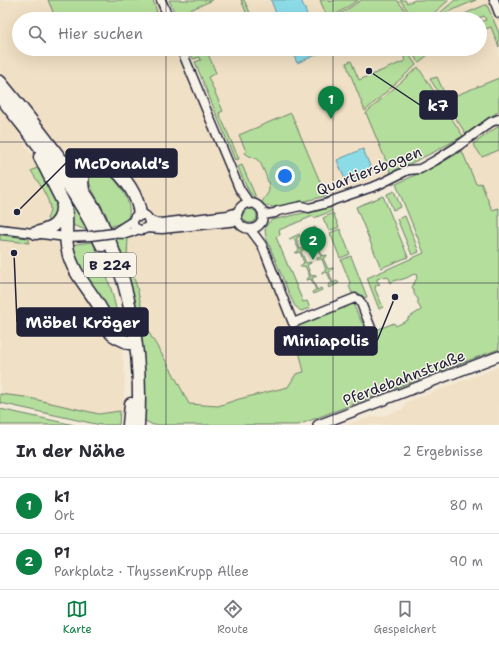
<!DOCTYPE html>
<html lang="de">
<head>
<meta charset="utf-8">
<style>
	:root { --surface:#fff; --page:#f7f7f7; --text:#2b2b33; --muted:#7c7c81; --line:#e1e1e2; --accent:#0b8043 }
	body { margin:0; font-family:"Shantell Sans",sans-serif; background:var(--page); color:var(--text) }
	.you { position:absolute; left:285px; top:176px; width:14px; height:14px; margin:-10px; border:3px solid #fff; border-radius:50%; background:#1a73e8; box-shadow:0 0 0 6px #1a73e833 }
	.badge { display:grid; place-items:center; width:26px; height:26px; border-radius:50%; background:var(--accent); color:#fff; font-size:13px; font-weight:700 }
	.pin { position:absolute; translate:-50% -33px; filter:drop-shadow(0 1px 2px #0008) }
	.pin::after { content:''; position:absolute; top:21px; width:14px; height:12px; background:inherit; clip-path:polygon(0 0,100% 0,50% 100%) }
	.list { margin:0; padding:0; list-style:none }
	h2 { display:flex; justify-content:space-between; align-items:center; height:52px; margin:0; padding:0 16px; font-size:17px }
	h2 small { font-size:13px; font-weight:400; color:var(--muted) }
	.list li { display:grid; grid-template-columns:26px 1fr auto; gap:12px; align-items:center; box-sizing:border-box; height:56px; padding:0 16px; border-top:1px solid var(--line) }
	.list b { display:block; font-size:15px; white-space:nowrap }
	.list p { margin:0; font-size:13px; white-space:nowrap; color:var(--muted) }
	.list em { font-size:13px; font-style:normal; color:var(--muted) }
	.icon { flex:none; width:22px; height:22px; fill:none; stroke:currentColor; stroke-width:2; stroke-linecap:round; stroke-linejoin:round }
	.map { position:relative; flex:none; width:499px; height:425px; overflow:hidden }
	.search { position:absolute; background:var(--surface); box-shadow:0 4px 16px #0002; left:12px; right:12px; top:12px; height:44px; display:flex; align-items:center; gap:10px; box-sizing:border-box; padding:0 14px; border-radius:22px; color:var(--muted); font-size:15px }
	.sheet { height:164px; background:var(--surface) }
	nav { display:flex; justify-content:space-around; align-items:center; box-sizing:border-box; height:56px; border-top:1px solid var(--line); background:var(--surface); font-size:11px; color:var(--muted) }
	nav a { display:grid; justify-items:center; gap:2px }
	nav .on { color:var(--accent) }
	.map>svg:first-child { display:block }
	.built { fill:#f0e0c5; fill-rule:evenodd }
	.green { fill:#b4de9b; stroke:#6b806b }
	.water { fill:#8cdce8; stroke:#6292a3 }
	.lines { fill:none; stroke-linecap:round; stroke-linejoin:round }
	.minor-casing { stroke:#22223b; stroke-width:11 }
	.tertiary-casing { stroke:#22223b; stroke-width:12 }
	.primary-casing { stroke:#22223b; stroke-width:15 }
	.minor { stroke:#f7f3e8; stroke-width:8 }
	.tertiary { stroke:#f7f3e8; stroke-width:9 }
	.primary { stroke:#f7f3e8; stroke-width:12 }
	.minor-bridge-casing { stroke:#22223b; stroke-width:11; stroke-linecap:butt }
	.minor-bridge { stroke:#f7f3e8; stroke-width:8 }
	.grid { fill:none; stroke:#22223b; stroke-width:1; stroke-opacity:0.55 }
	.labels { text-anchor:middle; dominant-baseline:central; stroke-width:3; stroke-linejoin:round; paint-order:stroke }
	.shield { fill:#f7f3e8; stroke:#62616f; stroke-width:1 }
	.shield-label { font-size:14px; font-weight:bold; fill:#22223b }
	.street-label { font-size:15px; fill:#22223b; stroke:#f7f3e8 }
	.leader { fill:none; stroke:#22223b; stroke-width:1.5 }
	.callout-dot { fill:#22223b; stroke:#f7f3e8; stroke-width:1.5 }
	.callout { fill:#22223b; stroke:#22223b; stroke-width:1.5 }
	.callout-label { font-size:16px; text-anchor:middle; font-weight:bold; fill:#fff }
</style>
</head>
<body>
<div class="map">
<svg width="499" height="425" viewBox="0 0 499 425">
	<rect width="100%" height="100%" fill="#f4ead8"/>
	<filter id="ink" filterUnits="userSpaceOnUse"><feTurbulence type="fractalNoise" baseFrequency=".025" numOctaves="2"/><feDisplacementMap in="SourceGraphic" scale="8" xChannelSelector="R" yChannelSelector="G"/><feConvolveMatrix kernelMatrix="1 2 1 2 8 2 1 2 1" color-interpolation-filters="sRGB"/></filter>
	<g filter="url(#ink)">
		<!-- built -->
		<path class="built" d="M0,0H160L168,19H19V49H180L238,188L240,207L238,209L229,215L158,218L152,215L149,209L143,196L130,176L120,165L109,158L96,155L71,156L64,154L0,72Z
			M213,0H499V211L485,217L454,141L424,158L391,173L347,189L326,196L293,118L248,155L259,161L269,185V190L262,200V203L255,200L251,195L240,174L189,49L193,59L200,57L201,60L195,63L236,160L239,159L238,155H237L219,113L223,111L208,77L216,73L206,49H480V19H193L190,13V10ZM242,165L255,195L249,190Z
			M0,107L18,129L20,136L39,167L31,171L43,190L50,206V209L47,219L43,223L42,239L51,241L56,244L60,249L66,267L71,276L81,289L99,315L111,340L119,345L122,349L125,377L123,412L120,411L99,414L25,397L0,394Z
			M231,226L241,230L248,231L260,246L293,325L304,372L296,374L288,387L239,399L218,406L189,404L173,373L146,328L137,287L127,258L128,238Z
			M499,367V425H349L348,424L360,420L377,416L381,417L403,409L406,402Z"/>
		<!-- green -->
		<path class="green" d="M48,0H153L157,12L143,19H56Z
			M169,0H213L190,10L193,19H177Z
			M241,0H244L252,17L249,19Z
			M320,0H328L329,2L336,0H358L329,19H328Z
			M361,0H397L412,19H333Z
			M400,0H405L407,3L415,0H449L427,19H414Z
			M455,0H476L443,14L445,19H433Z
			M485,5H487L499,33V47L491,27L480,31V21L481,22L486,20L484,16L479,18V19H453Z
			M189,49H206L216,73L208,77L223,111L219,113L239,159L235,160L195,62L201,60L200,57L193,59Z
			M413,49H436L433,50L419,63L411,51Z
			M408,53L416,65L365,111L346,63L351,61L359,80L405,61L404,57Z
			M418,67L463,136L434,152L391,173L366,113Z
			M437,77L447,99L499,78V111L466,134L430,79Z
			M291,113L326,196L305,201L274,207L266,206L262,203C263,198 269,194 269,189C270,184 262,165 259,161C255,157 249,157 245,153L246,151L239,135Z
			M499,126V150L482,157L473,144Z
			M462,151L476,184L481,183L492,210L499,208V349L298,425H153L144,420C144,406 146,391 145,377C143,328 132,285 115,239L128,238L127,258L137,287L146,328L173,373L189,404L218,406L239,399L288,387L296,374L304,372L293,325L353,301L358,304L354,306L362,323L366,322V325C361,331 359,338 369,339L375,336L376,330L394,323L396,326L408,320V318L421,310V309L418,304V299L414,294V290L412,287L417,278L416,274C411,274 409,278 403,279C397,281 398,278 390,283V280L388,277L384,278L382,277L377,279V281L380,284L376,285L375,289L383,307L379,309L367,278L424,253L396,184L439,164Z
			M242,165L255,195V198C247,192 242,176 238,167Z
			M39,167C45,177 58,199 56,211C56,215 52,219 49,221L47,219C48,216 50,213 50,209C50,199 37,180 31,171Z
			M97,168C104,171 110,174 115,180C123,189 137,212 124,222C120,224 114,225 109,227C108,222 108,218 106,214C102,205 81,178 91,170C93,169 96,169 97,168Z
			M55,177L74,206L87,228V230L69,224Z
			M394,191L401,207L393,210L387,194Z
			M383,196L408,257L381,268L356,207Z
			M330,207L332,211L314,218L313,216L279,230L280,235L276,237L303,302L307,301L310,308L301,311L295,306L291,298L267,240C264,231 264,225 272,220Z
			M243 216a7 7 0 1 1 14 0a7 7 0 1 1-14 0Z
			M333,213L339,227L329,231L323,218Z
			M405,216L419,252L412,255L397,219Z
			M315,227L316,228V229L312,231L317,242L321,241L322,242L318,245L322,256L327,255V256L323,258L328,269L333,268L332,270L329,272L333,283L337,281L339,283L329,288L328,285L332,283L327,272L322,273V272L326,270L322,259L317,260V258L321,257L316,245L312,247L311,246L315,243L310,232L307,233L305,232Z
			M340,229L350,254L340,258L330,233Z
			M299,234L300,236L296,238L300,249L305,248V249L301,251L306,263L311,262V263L307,265L311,276L316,275L317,276L312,278L317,290L321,288L322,290L313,294L312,292L316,290L311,279L307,280H306V279L310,277L305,266L300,267L301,265L304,263L300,252L296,253H295L299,250L294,239L290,240L289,239Z
			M0,235L29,238V243L0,240Z
			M93,242L105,271L112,292L120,325L117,332L78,269L72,246L76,244Z
			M351,256L367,297L365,298L360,294L352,293L349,286L351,285L341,260Z
			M0,394L25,397L99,414L120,411L119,425H100L0,403Z
			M0,409L74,425H0Z"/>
		<!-- water -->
		<path class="water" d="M271,0H301L309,19H278Z
			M291,49H321L323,52L297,63Z
			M363,149L372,171L346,182L337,160Z"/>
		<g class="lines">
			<!-- minor casing -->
			<g class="minor-casing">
				<path id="minor" d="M161,0L169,19
					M494,0L499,13
					M181,49L239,188L250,204
					M237 216a13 13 0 1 1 26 0a13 13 0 1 1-26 0Z
					M133 222a8 8 0 1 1 16 0a8 8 0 1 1-16 0Z
					M263,215L275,213L278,211L301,206L309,208L328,203L334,200L378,185L408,170L420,169L436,160L458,146L491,122L499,119
					M148,219L153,222L161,223L228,215L238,212
					M145,228L162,229L229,222L238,221
					M0,229L66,237L90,236
					M250,229L262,245L293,323L355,298L359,300L361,303L371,328L369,332
					M114,233C123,235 130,234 138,229
					M114,233L133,221"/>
			</g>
			<!-- tertiary casing -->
			<g class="tertiary-casing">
				<path id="tertiary" d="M318,425L499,356"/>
			</g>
			<!-- primary casing -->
			<g class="primary-casing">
				<path id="primary" d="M0,82C23,110 46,139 67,168C76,181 86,194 94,208C129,275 143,350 138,425
					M0,96C27,131 56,165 79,202C88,216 95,230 102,245
					M40,157L65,206C68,220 64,236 68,251C73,276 94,293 104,315C107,321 107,329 112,334C117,338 124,340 129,343
					M62,162C65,162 69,162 72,162C76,161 80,159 84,160C91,160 105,163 111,167C126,177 138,197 140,214
					M83,191C82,183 80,172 87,166C89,164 93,163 96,162
					M36,233C51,229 61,225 62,208
					M129,425L131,404"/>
			</g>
			<!-- minor -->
			<use href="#minor" class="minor"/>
			<!-- tertiary -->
			<use href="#tertiary" class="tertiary"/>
			<!-- primary -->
			<use href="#primary" class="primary"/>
			<!-- minor-bridge casing -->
			<g class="minor-bridge-casing">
				<path id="minor-bridge" d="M90,236L114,233"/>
			</g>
			<!-- minor-bridge -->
			<use href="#minor-bridge" class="minor-bridge"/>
		</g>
	</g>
	<!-- grid -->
	<path class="grid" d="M166,0V19M333,0V19M166,49V425M333,49V425M0,142H499M0,283H499"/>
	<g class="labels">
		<!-- shield labels -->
		<rect class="shield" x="84" y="253" width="52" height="24" rx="3"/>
		<g class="shield-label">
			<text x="110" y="265">B 224</text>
		</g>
		<!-- street labels -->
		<g class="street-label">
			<text transform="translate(369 171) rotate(-21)">Quartiersbogen</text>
			<text transform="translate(404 378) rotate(-21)">Pferdebahnstraße</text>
		</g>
	</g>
	<!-- callouts -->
	<path class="leader" d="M369 71L420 105M17 212L66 163M14 253L17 322M395 297L377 341"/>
	<g class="callout-dot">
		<circle cx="369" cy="71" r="4"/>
		<circle cx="17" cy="212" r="4"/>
		<circle cx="14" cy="253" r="4"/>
		<circle cx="395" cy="297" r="4"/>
	</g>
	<g class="callout">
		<rect x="420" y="91" width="37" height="28" rx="4"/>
		<rect x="66" y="149" width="111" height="28" rx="4"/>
		<rect x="17" y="308" width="131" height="28" rx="4"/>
		<rect x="275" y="327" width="102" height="28" rx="4"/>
	</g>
	<g class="callout-label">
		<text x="438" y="111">k7</text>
		<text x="122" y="169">McDonald's</text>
		<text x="83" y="328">Möbel Kröger</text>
		<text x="326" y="346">Miniapolis</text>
	</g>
</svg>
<div class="you"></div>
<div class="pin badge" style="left:331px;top:119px">1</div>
<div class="pin badge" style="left:313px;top:260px">2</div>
<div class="search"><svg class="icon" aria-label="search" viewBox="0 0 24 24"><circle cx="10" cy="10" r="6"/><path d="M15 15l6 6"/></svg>Hier suchen</div>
</div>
<section class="sheet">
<h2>In der Nähe<small>2 Ergebnisse</small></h2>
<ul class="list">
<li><span class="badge">1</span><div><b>k1</b><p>Ort</p></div><em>80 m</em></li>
<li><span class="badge">2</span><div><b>P1</b><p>Parkplatz · ThyssenKrupp Allee</p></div><em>90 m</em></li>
</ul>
</section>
<nav>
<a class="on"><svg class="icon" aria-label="map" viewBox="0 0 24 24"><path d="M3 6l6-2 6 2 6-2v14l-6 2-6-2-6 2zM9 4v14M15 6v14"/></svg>Karte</a>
<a><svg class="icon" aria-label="directions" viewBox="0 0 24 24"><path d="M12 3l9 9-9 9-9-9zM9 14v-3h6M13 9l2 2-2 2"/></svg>Route</a>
<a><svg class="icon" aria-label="saved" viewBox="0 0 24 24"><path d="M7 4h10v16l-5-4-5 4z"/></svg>Gespeichert</a>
</nav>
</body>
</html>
